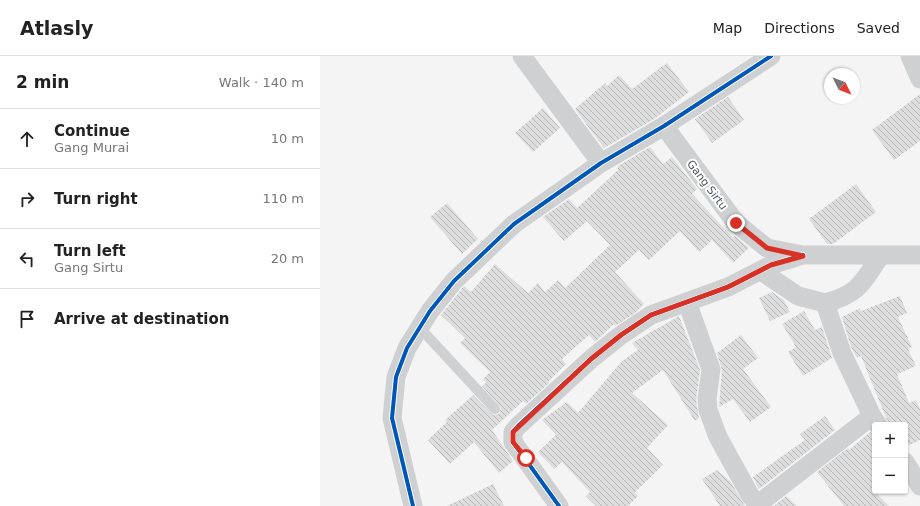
<!DOCTYPE html>
<html lang="en">
<head>
<meta charset="utf-8">
<style>
	:root { --surface:#fff; --page:#f2f2f2; --text:#222; --muted:#767676; --line:#e0e0e0 }
	body { margin:0; font-family:"DejaVu Sans",sans-serif; background:var(--page); color:var(--text) }
	.controls { position:absolute; right:12px; bottom:12px; display:grid; overflow:hidden; border-radius:4px; box-shadow:0 1px 3px #0004 }
	.controls button { width:36px; height:36px; display:grid; place-items:center; padding:0; border:0; border-bottom:1px solid var(--line); background:var(--surface); color:var(--text); font:20px sans-serif }
	.compass { position:absolute; left:504px; top:12px; width:36px; height:36px; border-radius:50%; background:var(--surface); box-shadow:0 1px 3px #0004; rotate:132deg }
	.stop { position:absolute; width:12px; height:12px; margin:-9px; border:3px solid #d93025; border-radius:50%; background:#fff }
	.stop.end { background:#d93025; border-color:#fff; box-shadow:0 1px 4px #0008 }
	.list { margin:0; padding:0; list-style:none }
	h2 { display:flex; justify-content:space-between; align-items:center; height:52px; margin:0; padding:0 16px; font-size:17px }
	h2 small { font-size:13px; font-weight:400; color:var(--muted) }
	.list li { display:grid; grid-template-columns:26px 1fr auto; gap:12px; align-items:center; box-sizing:border-box; height:60px; padding:0 16px; border-top:1px solid var(--line) }
	.list b { display:block; font-size:15px; white-space:nowrap }
	.list p { margin:0; font-size:13px; white-space:nowrap; color:var(--muted) }
	.list em { font-size:13px; font-style:normal; color:var(--muted) }
	.icon { flex:none; width:22px; height:22px; fill:none; stroke:currentColor; stroke-width:2; stroke-linecap:round; stroke-linejoin:round }
	.map { position:relative; flex:none; width:600px; height:450px; overflow:hidden }
	header { display:flex; align-items:center; gap:24px; box-sizing:border-box; height:56px; padding:0 20px; background:var(--surface); border-bottom:1px solid var(--line) }
	header strong { font-size:19px }
	nav { display:flex; gap:22px; margin-inline-start:auto; font-size:14px }
	main { display:flex }
	aside { flex:1; background:var(--surface) }
	.map>svg:first-child { display:block }
	.building { fill:url(#building-back-hatch) }
	.lines { fill:none; stroke-linecap:round; stroke-linejoin:round }
	.service { stroke:#ced0d2; stroke-width:10 }
	.minor { stroke:#ced0d2; stroke-width:19 }
	.cycleway-casing { stroke:#fff; stroke-width:6 }
	.cycleway { stroke:#0057b8; stroke-width:4 }
	.route { stroke:#d93025; stroke-width:5 }
	.labels { text-anchor:middle; dominant-baseline:central; stroke-width:4; stroke-linejoin:round; paint-order:stroke }
	.street-label { font-size:11px; fill:#4a5661; stroke:#fff }
</style>
</head>
<body>
<header>
<strong>Atlasly</strong>
<nav><a>Map</a><a>Directions</a><a>Saved</a></nav>
</header>
<main>
<aside>
<h2>2 min<small>Walk · 140 m</small></h2>
<ul class="list">
<li><svg class="icon" aria-label="ahead" viewBox="0 0 24 24"><path d="M12 20V5M6 11l6-6 6 6"/></svg><div><b>Continue</b><p>Gang Murai</p></div><em>10 m</em></li>
<li><svg class="icon" aria-label="right" viewBox="0 0 24 24"><path d="M7 20v-9h11M14 6l5 5-5 5"/></svg><div><b>Turn right</b></div><em>110 m</em></li>
<li><svg class="icon" aria-label="left" viewBox="0 0 24 24"><path d="M17 20v-9H6M10 6l-5 5 5 5"/></svg><div><b>Turn left</b><p>Gang Sirtu</p></div><em>20 m</em></li>
<li><svg class="icon" aria-label="arrive" viewBox="0 0 24 24"><path d="M6 21V4h12l-3 4 3 4H6"/></svg><div><b>Arrive at destination</b></div></li>
</ul>
</aside>
<div class="map">
<svg width="600" height="450" viewBox="0 0 600 450">
	<defs>
		<pattern id="building-back-hatch" width="6" height="6" patternUnits="userSpaceOnUse"><rect width="6" height="6" fill="#ddddde"/><path d="M-1 5l2 2M0 0l6 6M5-1l2 2" fill="none" stroke="#b5b6b7"/></pattern>
	</defs>
	<rect width="100%" height="100%" fill="#f4f4f4"/>
	<!-- building -->
	<path class="building" d="M347,7L369,36L334,63L284,92L255,53L285,27L287,30L299,19L312,33Z
		M600,38V85L574,104L552,74Z
		M408,41L424,64L392,87L375,63Z
		M223,52L240,72L213,96L195,77Z
		M330,91L343,108L352,101L377,133L372,138L413,182L415,180L429,192L413,207L392,184L379,196L360,175L329,204L319,194L295,216L324,248L315,257L295,270L294,268L275,286L269,279L242,303L246,308L228,326L229,327L206,348L203,345L172,374L193,405L179,417L154,386L130,408L108,384L127,366L125,364L153,339L173,359L179,358L181,352L162,330L166,327L163,323L170,316L140,287L145,282L121,259L144,230L151,236L175,208L208,237L218,227L225,236L238,224L245,232L290,189L267,165L244,185L223,161L249,143L257,152L298,114V110Z
		M536,128L556,156L513,188H507L489,163Z
		M127,147L158,183L142,198L110,161Z
		M452,236L464,244L470,256L450,265L439,242Z
		M580,240L587,257L578,261L592,291L588,293L596,310L577,318L589,347L596,344L600,353V384L585,391V369H569L541,300L537,302L531,291L522,261L540,252L541,255Z
		M484,255L495,274L502,271L512,302L483,320L468,296L476,291L462,268Z
		M359,260L380,314L376,344L379,362L375,365L343,314L312,337L348,369L327,392L343,409L314,437L318,440L308,450H276L266,440L270,436L242,406L234,413L218,396L236,379L222,364L247,346L258,357L302,305L318,294L312,287Z
		M421,279L438,302L423,313L451,351L430,366L413,343L399,351L402,314L397,297Z
		M505,360L515,374L439,433L433,421L485,384L480,378Z
		M550,376L555,379V436L569,450H524L497,416L528,392L529,394Z
		M397,414L410,425L425,450H400L382,423Z
		M173,428L184,450H127Z
		M466,440L477,450H454Z"/>
	<g class="lines">
		<!-- service -->
		<path class="service" d="M100,272L175,353"/>
		<!-- minor -->
		<path class="minor" d="M202,0L281,107
			M590,0L600,23
			M344,70L416,167L447,192L483,199H600
			M441,215L478,240L505,247
			M367,246L391,313L387,343L388,354L398,381L430,439L435,445H442L552,360
			M558,369L552,360L522,297L505,247C538,238 542,228 560,200
			M585,406L600,430
			M93,450L72,362L76,321L87,292L110,255L134,225L194,168L281,107L344,70L451,0
			M239,450L193,386V376L198,370L271,303L301,279L331,259L408,231L451,209L483,199"/>
		<!-- cycleway casing -->
		<g class="cycleway-casing">
			<path id="cycleway" d="M93,450L72,362L76,321L87,292L110,255L134,225L194,168L281,107L344,70L451,0
				M239,450L193,386V376L198,370L271,303L301,279L331,259L408,231L451,209L483,199"/>
		</g>
		<!-- cycleway -->
		<use href="#cycleway" class="cycleway"/>
	</g>
	<g class="lines">
		<!-- route -->
		<path class="route" d="M206,402L193,386V376L271,303L301,279L331,259L408,231L451,209L483,200L447,192L416,167"/>
	</g>
	<g class="labels">
		<!-- street labels -->
		<g class="street-label">
			<text transform="translate(387 129) rotate(53)">Gang Sirtu</text>
		</g>
	</g>
</svg>
<div class="controls">
<button>+</button>
<button>−</button>
</div>
<svg class="compass" viewBox="-18 -18 36 36"><path d="M0-13l5 13h-10z" fill="#e53935"/><path d="M0 13l5-13h-10z" fill="#767676"/></svg>
<div class="stop" style="left:206px;top:402px"></div>
<div class="stop end" style="left:416px;top:167px"></div>
</div>
</main>
</body>
</html>
